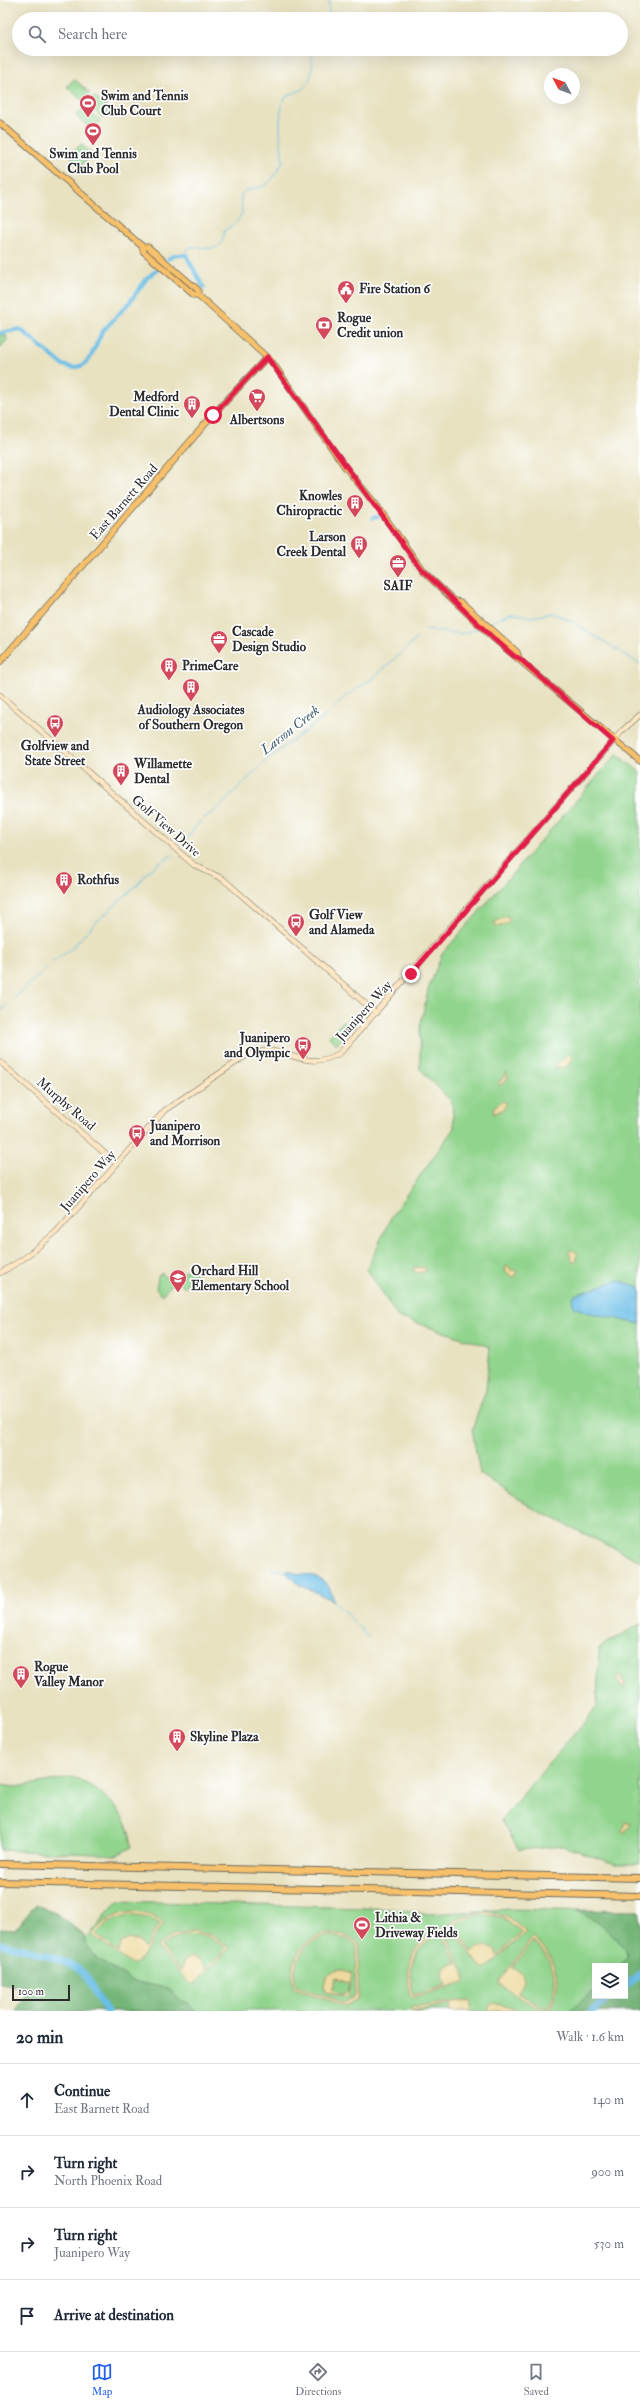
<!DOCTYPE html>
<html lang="en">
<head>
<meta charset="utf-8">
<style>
	:root { --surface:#fff; --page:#f2f2f3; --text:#1f2937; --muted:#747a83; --line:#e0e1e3; --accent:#2563eb }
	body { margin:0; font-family:"IM FELL Double Pica",serif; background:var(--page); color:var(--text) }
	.controls { position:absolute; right:12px; bottom:12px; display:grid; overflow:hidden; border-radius:0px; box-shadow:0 4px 16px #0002 }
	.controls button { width:36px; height:36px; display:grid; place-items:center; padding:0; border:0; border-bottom:1px solid var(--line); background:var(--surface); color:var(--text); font:20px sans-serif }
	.compass { position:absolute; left:544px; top:68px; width:36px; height:36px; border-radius:50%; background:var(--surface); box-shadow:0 4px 16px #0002; rotate:311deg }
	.scale { position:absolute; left:12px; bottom:10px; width:58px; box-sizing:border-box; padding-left:4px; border:2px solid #2b2b2b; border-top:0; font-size:11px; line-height:14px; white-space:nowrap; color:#2b2b2b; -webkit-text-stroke:3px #fff; paint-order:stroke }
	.stop { position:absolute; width:12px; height:12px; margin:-9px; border:3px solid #e11d48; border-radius:50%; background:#fff }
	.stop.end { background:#e11d48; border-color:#fff; box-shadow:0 1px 4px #0008 }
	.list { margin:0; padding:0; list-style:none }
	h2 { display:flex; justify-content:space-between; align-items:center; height:52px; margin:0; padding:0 16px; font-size:17px }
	h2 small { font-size:13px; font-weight:400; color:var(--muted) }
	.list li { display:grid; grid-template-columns:26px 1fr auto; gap:12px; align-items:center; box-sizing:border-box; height:72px; padding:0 16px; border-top:1px solid var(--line) }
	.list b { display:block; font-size:15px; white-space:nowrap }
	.list p { margin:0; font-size:13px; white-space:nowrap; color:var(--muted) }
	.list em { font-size:13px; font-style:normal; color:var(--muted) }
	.icon { flex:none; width:22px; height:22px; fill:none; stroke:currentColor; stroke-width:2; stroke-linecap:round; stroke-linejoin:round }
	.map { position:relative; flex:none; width:640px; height:2011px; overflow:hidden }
	.search { position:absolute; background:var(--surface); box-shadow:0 4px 16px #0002; left:12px; right:12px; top:12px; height:44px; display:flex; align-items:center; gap:10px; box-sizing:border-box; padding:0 14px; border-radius:22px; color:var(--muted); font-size:15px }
	.sheet { height:340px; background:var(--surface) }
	nav { display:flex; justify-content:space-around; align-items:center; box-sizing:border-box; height:56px; border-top:1px solid var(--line); background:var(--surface); font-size:11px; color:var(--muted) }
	nav a { display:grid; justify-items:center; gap:2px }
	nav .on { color:var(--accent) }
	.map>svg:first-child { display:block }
	.green { fill:#91d48d; stroke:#5e805c; fill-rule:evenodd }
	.forest { fill:#74b678; stroke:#507052 }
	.sand { fill:#eeda9e; stroke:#8c8264; fill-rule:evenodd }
	.water { fill:#69bee6; stroke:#4a7488 }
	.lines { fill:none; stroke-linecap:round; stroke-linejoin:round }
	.stream { stroke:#69bee6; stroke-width:1 }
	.canal { stroke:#69bee6; stroke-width:4 }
	.river { stroke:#69bee6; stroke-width:7 }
	.secondary-casing { stroke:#6d6b60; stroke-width:6 }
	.primary-casing { stroke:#6d6b60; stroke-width:7 }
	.highway-casing { stroke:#6d6b60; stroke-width:8 }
	.secondary { stroke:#fce6c4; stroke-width:5 }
	.primary { stroke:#f7c06b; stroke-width:5.5 }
	.highway { stroke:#f7c06b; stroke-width:6 }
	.route { stroke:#e11d48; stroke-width:5 }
	.labels { text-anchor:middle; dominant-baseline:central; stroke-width:3.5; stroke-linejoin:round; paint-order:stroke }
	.poi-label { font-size:13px; font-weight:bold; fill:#2b2b2b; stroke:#fff; text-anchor:start }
	.street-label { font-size:13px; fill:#2b2b2b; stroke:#fff }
	.water-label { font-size:14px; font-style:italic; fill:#415e6c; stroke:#fff }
</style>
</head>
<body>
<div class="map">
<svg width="640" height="2011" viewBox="0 0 640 2011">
	<rect width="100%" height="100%" fill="#fff"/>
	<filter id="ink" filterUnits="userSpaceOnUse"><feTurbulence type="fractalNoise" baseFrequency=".025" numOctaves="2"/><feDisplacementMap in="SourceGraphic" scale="8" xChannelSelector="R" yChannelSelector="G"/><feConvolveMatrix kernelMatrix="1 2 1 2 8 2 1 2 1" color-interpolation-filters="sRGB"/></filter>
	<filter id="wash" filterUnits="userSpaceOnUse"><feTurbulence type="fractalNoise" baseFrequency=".012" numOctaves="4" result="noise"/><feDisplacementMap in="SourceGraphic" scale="16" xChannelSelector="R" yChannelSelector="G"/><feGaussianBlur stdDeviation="0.9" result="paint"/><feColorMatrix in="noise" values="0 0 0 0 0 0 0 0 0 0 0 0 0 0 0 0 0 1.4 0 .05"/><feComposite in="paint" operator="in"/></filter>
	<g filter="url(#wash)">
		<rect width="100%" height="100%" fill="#e8e2c1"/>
		<!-- green -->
		<path class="green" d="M74,79L90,93L83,101L67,87Z
			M94,96L110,109L103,118L87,104Z
			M84,107L100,121L92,130L76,116Z
			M81,144L92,154L81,166L70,156Z
			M0,335H6L7,340L0,348Z
			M617,754L640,772V1561L534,1509L480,1474L472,1430L486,1390L490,1347L398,1317L367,1269L392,1215L454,1128L452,1102L420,1069V1027L428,990L442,954Z
			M343,1021L351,1028L337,1044L329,1037Z
			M188,1268L197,1275L184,1287L176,1279Z
			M162,1273L172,1284L162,1295L156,1289L158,1276Z
			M640,1624V1864H615L563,1846L519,1850L501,1820L597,1707L599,1648Z
			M73,1777C105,1792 127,1810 132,1847L117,1855L0,1850V1785L16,1787Z
			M118,1901L400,1909L429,1914L511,1909L640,1912V2011H24ZM595,1966H625V1996H595Z"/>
		<!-- forest -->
		<path class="forest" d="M36,1904L57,1914L85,1936L87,1947L97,1959L135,1982L167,1988L196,2011H16L30,1988L0,1983V1929L15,1930Z
			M574,1910L640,1911V2011H567L595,1991V1996H625V1966H619L626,1959L627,1953C616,1935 595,1916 574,1910Z"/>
		<!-- sand -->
		<path class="sand" d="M506,916L510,919L508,923L498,927L495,926V922Z
			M569,1054L572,1057L567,1067L556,1068L557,1064Z
			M506,1072L508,1076L506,1082L499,1085L498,1082L502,1080Z
			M502,1101L506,1103L504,1109L493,1114L494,1107Z
			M573,1250L578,1254L575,1258L577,1260L573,1263L569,1251Z
			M508,1266L511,1270L517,1271L516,1276L513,1277L505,1271L506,1267Z
			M415,1267L425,1268L427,1271L418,1273L413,1270Z
			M619,1675L625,1683L624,1689L616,1678Z
			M625,1822L631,1824L624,1834L622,1832Z
			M136,1912L150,1915L164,1923L136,1965H132L92,1935C103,1920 118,1912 136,1912ZM130,1915L150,1918L160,1924L144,1949L139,1941L128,1939L121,1944L119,1953L96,1934L108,1922Z
			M479,1912C498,1911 514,1918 526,1932L486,1969H482L450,1924L464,1916ZM479,1914L501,1917L522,1932L498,1956L494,1949L487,1945L479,1947L473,1953L454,1925L466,1918Z
			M443,1928L466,1978L464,1982L412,1998C401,1970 415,1939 443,1928ZM441,1932L457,1963C442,1965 440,1973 447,1985L414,1995C405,1969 417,1944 441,1932Z
			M194,1931L214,1936L230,1948L194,1984H190L157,1947L173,1935ZM183,1935C198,1933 216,1936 226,1949L205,1970L201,1961L192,1957L184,1961L180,1970L161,1947L172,1939Z
			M324,1934H342L359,1943L358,1998L346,2006L294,1988C287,1964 300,1941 324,1934ZM333,1936L347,1939L356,1944L355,1996L345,2003L296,1986C290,1961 306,1936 333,1936Z
			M533,1937C556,1957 565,1983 549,2011L521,1999L501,1985L500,1981ZM533,1941C555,1958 560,1985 548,2009L517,1993C526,1982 527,1973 512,1968Z
			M341,1970L352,1974L348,1993L349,1996L347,1998L344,1995L325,1992C322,1980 329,1971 341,1970ZM336,1978L349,1982L347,1992L344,1994L332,1990Z
			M468,2000L471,2002V2011H450L451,2004L411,2011L412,2007Z
			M493,2003L522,2011H488L490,2004Z"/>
		<!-- water -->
		<path class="water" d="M618,1280L640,1287V1324L586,1312L574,1307L572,1300L575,1295Z
			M287,1571C293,1570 294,1573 299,1574C319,1575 329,1580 334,1601L300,1585L286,1573Z"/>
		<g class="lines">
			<!-- stream -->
			<path class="stream" d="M329,0V19
				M186,255L188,249L191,247C208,246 223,256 224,231L236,223L242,213L241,194C251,186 256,190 265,185C273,181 278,169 283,162C281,148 277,113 284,100C288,93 293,94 299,91C316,83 311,63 312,49
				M489,623L511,613L532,617L552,613L571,621L640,664
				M424,630L462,634L479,628
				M180,846L202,819L215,811L270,757L326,716L346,696L375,677L417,638
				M53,962L72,948L91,927L137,885L149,870L172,855
				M14,998L47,968
				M0,1012L8,1004
				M272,1569L287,1572
				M334,1601L369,1638"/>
			<!-- canal -->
			<path class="canal" d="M168,259L175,255H186L204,288
				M0,333L20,329L63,365L74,368L83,365L90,358L102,332L129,303L147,278L158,269
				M373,518L378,517"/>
			<!-- river -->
			<path class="river" d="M0,1944C19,1947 72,1960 84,1974C93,1985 98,2000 107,2011
				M625,1986L640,1974
				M592,2011L612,1996"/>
		</g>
	</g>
	<g filter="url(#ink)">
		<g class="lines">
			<!-- secondary casing -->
			<g class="secondary-casing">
				<path id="secondary" d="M0,695L194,865L223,879L376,1013
					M0,1062L117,1164
					M0,1273L23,1259L56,1232L165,1110L244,1057C283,1036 300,1076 340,1053L623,730L640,715"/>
			</g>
			<!-- primary casing -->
			<g class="primary-casing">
				<path id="primary" d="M0,123L143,247H148L198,290V295L272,362L345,467L377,506L423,571L492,637L640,761
					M143,247V251L194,295H198
					M456,601L461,602L517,652L519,658
					M0,662L213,415L267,357"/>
			</g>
			<!-- highway casing -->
			<g class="highway-casing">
				<path id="highway" d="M0,1864L640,1878
					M0,1882L640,1896"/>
			</g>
			<!-- secondary -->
			<use href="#secondary" class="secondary"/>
			<!-- primary -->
			<use href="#primary" class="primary"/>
			<!-- highway -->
			<use href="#highway" class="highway"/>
		</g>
	</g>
	<g class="lines" filter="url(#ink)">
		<!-- route -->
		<path class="route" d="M213,415L267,357L420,568L492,637L514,656L519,658L613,741L411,974"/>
	</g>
	<!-- icons -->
	<defs>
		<g id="stadium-pin" transform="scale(0.9)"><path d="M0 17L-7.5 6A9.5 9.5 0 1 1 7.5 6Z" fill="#d1495b" stroke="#fff"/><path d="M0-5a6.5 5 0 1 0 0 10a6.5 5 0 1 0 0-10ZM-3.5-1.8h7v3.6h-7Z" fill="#fff"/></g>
		<g id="civic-pin" transform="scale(0.9)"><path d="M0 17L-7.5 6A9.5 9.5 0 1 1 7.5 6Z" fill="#d1495b" stroke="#fff"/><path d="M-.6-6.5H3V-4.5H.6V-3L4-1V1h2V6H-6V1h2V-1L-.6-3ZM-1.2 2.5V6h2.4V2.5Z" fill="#fff"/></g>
		<g id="bank-pin" transform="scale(0.9)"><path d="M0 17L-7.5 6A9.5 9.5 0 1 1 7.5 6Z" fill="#d1495b" stroke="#fff"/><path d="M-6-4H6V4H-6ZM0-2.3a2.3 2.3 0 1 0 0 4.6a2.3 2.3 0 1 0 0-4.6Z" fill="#fff"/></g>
		<g id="supermarket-pin" transform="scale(0.9)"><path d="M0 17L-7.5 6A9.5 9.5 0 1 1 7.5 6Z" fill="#d1495b" stroke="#fff"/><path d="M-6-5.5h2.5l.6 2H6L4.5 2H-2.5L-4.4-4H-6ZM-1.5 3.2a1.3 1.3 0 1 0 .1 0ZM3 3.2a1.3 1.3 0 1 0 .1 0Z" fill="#fff"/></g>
		<g id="building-pin" transform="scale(0.9)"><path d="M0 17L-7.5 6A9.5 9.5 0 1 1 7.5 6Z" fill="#d1495b" stroke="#fff"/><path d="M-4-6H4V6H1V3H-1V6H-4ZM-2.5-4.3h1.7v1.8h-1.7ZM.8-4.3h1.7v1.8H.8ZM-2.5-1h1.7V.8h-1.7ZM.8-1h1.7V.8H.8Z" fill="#fff"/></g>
		<g id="office-pin" transform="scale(0.9)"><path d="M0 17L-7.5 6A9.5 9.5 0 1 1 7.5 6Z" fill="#d1495b" stroke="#fff"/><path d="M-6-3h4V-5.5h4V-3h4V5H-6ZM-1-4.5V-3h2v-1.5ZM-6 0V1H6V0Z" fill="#fff"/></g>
		<g id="bus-pin" transform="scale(0.9)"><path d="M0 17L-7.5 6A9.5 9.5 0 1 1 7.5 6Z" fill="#d1495b" stroke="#fff"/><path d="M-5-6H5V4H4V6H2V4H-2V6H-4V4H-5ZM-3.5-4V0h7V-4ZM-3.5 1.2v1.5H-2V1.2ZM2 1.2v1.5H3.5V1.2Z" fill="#fff"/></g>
		<g id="school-pin" transform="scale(0.9)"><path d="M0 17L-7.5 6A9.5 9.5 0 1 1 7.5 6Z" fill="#d1495b" stroke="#fff"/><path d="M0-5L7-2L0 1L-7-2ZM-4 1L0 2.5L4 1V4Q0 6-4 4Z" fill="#fff"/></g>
	</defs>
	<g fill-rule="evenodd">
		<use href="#stadium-pin" x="88" y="103"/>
		<use href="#stadium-pin" x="93" y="131"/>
		<use href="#civic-pin" x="346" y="289"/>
		<use href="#bank-pin" x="324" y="325"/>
		<use href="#supermarket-pin" x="257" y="397"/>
		<use href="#building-pin" x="192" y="404"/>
		<use href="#building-pin" x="355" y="503"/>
		<use href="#building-pin" x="359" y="544"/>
		<use href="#office-pin" x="398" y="563"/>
		<use href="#office-pin" x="219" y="639"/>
		<use href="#building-pin" x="169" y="666"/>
		<use href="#building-pin" x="191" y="687"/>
		<use href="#bus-pin" x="55" y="723"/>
		<use href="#building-pin" x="121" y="771"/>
		<use href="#building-pin" x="64" y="880"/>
		<use href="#bus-pin" x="296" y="922"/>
		<use href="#bus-pin" x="303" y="1045"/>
		<use href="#bus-pin" x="137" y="1133"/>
		<use href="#school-pin" x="178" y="1278"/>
		<use href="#building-pin" x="21" y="1674"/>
		<use href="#building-pin" x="177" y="1737"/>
		<use href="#stadium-pin" x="362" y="1925"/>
	</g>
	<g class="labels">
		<!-- poi labels -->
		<g class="poi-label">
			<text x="101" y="96">Swim and Tennis<tspan x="101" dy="15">Club Court</tspan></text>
			<text x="93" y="154" text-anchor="middle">Swim and Tennis<tspan x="93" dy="15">Club Pool</tspan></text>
			<text x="359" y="289">Fire Station 6</text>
			<text x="337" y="318">Rogue<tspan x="337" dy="15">Credit union</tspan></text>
			<text x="179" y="397" text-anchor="end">Medford<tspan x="179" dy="15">Dental Clinic</tspan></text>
			<text x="257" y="420" text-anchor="middle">Albertsons</text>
			<text x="342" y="496" text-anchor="end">Knowles<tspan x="342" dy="15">Chiropractic</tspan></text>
			<text x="346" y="537" text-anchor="end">Larson<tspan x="346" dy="15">Creek Dental</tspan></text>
			<text x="398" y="586" text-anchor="middle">SAIF</text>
			<text x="232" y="632">Cascade<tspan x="232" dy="15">Design Studio</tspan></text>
			<text x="182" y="666">PrimeCare</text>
			<text x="191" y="710" text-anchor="middle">Audiology Associates<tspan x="191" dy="15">of Southern Oregon</tspan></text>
			<text x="55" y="746" text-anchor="middle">Golfview and<tspan x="55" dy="15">State Street</tspan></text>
			<text x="134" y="764">Willamette<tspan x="134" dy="15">Dental</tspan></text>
			<text x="77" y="880">Rothfus</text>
			<text x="309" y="915">Golf View<tspan x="309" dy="15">and Alameda</tspan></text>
			<text x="290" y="1038" text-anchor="end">Juanipero<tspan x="290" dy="15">and Olympic</tspan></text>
			<text x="150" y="1126">Juanipero<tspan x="150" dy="15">and Morrison</tspan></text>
			<text x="191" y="1271">Orchard Hill<tspan x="191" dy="15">Elementary School</tspan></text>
			<text x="34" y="1667">Rogue<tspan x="34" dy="15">Valley Manor</tspan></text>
			<text x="190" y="1737">Skyline Plaza</text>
			<text x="375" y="1918">Lithia &amp;<tspan x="375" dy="15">Driveway Fields</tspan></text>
		</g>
		<!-- street labels -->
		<g class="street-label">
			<text transform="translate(124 502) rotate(-49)">East Barnett Road</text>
			<text transform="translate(166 826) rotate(41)">Golf View Drive</text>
			<text transform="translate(364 1011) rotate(-48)">Juanipero Way</text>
			<text transform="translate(66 1104) rotate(41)">Murphy Road</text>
			<text transform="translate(88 1181) rotate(-49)">Juanipero Way</text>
		</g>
		<!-- water labels -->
		<g class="water-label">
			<text transform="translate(290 730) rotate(-38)">Larson Creek</text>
		</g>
	</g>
</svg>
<div class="controls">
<button><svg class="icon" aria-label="layers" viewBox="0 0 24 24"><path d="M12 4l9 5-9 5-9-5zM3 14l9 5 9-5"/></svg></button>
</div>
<svg class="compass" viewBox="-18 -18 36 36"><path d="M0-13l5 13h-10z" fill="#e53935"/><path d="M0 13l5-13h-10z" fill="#747a83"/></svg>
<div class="scale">100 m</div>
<div class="stop" style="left:213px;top:415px"></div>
<div class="stop end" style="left:411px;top:974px"></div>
<div class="search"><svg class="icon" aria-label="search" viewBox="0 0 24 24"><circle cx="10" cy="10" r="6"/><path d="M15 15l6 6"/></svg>Search here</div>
</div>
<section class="sheet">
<h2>20 min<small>Walk · 1.6 km</small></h2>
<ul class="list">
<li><svg class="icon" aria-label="ahead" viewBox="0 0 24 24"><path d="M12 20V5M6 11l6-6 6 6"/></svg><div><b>Continue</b><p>East Barnett Road</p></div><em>140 m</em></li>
<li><svg class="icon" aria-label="right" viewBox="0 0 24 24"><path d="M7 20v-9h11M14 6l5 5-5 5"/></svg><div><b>Turn right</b><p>North Phoenix Road</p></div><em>900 m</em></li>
<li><svg class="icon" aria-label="right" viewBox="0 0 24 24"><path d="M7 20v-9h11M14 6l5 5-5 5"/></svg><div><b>Turn right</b><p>Juanipero Way</p></div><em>530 m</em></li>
<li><svg class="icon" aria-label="arrive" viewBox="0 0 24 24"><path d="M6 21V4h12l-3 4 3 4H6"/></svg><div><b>Arrive at destination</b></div></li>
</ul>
</section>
<nav>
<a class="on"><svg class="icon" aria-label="map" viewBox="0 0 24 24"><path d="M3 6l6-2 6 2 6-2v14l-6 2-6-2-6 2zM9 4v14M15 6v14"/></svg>Map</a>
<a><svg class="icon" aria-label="directions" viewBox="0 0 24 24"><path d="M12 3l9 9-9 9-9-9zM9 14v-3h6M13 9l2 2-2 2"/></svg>Directions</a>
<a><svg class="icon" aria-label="saved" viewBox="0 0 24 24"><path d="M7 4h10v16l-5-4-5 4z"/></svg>Saved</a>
</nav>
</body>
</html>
